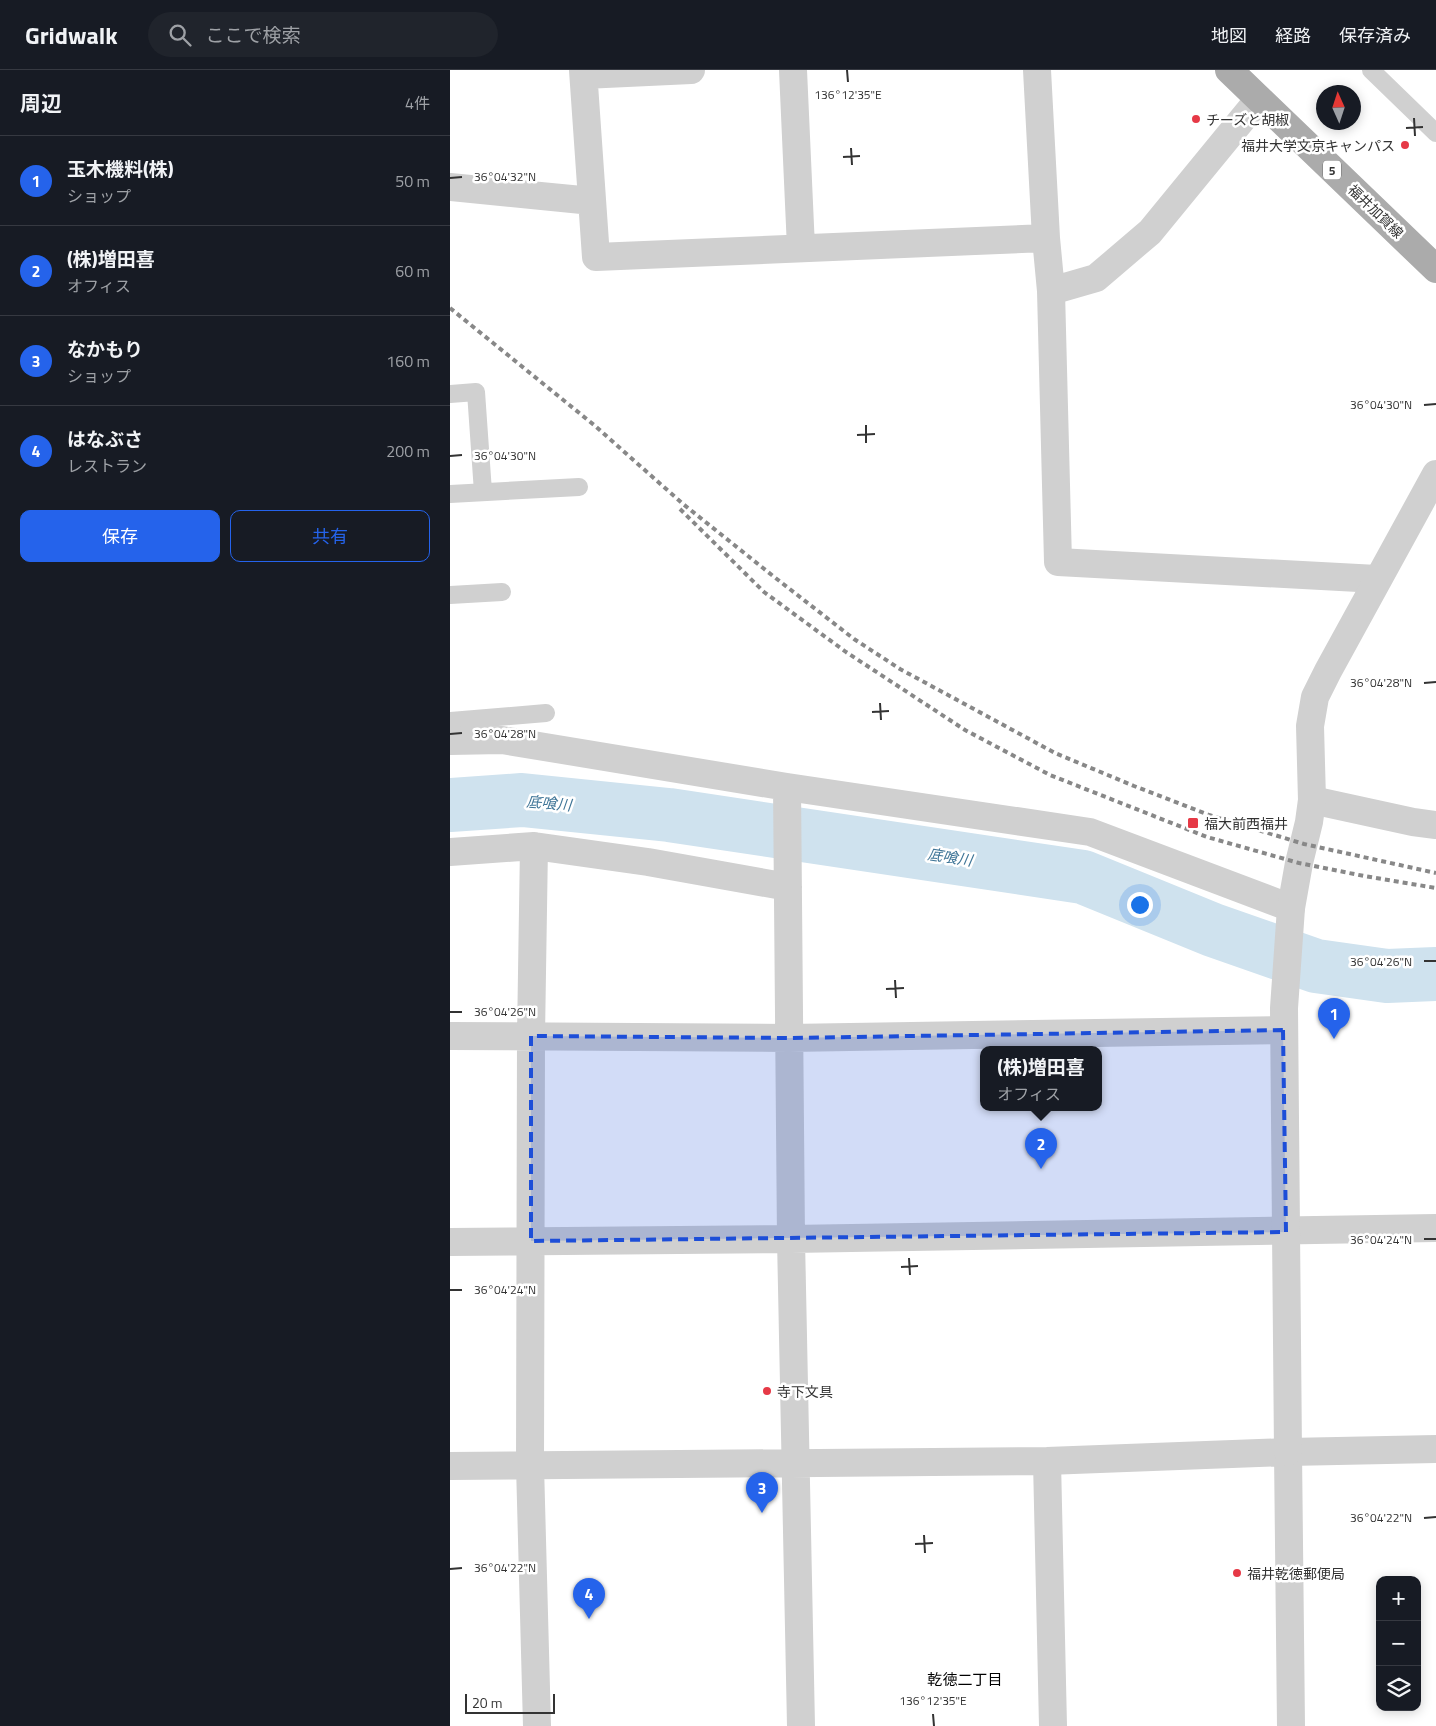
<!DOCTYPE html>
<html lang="ja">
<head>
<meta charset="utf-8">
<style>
	:root { --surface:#171b24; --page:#20242c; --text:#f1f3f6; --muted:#9ea1a6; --line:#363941; --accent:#2563eb }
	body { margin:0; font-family:"Titillium Web","Noto Sans JP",sans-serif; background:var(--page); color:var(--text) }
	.controls { position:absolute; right:15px; bottom:15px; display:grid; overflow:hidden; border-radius:10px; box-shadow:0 2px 12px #0003 }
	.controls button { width:45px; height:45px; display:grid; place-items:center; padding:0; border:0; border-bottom:1px solid var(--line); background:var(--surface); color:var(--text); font:25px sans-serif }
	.compass { position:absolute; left:866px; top:15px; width:45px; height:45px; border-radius:50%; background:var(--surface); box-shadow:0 2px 12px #0003; rotate:357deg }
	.scale { position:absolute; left:15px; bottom:12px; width:90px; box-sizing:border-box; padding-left:5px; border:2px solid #333; border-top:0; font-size:14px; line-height:18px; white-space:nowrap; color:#333; -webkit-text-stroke:4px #fff; paint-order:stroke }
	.you { position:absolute; left:689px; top:834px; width:18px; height:18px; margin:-12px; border:4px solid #fff; border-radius:50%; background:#1a73e8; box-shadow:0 0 0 8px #1a73e833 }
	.badge { display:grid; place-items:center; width:32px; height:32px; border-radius:50%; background:var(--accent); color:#fff; font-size:16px; font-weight:700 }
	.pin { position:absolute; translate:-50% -41px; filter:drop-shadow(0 1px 2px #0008) }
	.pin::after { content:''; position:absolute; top:26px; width:18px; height:15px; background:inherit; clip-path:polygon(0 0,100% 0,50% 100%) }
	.popup { position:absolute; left:530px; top:976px; width:122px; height:65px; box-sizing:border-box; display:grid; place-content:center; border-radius:10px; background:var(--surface); filter:drop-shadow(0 1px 4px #0005); font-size:16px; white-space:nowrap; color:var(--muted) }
	.popup b { font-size:19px; color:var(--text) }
	.popup::after { content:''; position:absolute; left:50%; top:100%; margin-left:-10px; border:10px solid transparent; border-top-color:var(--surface) }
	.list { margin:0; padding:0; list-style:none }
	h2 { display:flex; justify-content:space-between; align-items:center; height:65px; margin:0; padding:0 20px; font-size:21px }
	h2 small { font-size:16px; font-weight:400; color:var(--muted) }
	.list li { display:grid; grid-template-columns:32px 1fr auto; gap:15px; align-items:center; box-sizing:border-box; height:90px; padding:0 20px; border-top:1px solid var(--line) }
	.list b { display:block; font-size:19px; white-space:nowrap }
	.list p { margin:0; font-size:16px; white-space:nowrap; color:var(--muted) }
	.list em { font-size:16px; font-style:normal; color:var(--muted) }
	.actions { display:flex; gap:10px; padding:15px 20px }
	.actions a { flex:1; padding:11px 0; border:1px solid var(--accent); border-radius:10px; text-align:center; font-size:18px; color:var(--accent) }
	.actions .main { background:var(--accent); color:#fff }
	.icon { flex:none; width:28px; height:28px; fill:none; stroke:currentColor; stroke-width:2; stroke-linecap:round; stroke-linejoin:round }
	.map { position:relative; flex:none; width:986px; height:1656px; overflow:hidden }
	header { display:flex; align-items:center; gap:30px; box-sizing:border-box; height:70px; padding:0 25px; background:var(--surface); border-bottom:1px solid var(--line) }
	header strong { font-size:24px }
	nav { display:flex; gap:28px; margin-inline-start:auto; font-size:18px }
	.search { width:350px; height:45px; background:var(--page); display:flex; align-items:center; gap:12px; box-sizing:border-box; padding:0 18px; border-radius:28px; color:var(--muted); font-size:19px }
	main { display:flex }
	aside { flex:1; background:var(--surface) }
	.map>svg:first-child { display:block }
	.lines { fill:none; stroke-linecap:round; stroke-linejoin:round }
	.river { stroke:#cfe2ee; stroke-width:54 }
	.service { stroke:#d0d0d0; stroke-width:18 }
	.minor { stroke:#d0d0d0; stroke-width:28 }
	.tertiary { stroke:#d0d0d0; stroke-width:28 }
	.primary { stroke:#ababab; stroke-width:28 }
	.rail { stroke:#888; stroke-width:4; stroke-dasharray:5 4; stroke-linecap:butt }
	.marked { fill:#1d4ed8; fill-opacity:0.2; stroke:#1d4ed8; stroke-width:4; stroke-dasharray:10 6; stroke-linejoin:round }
	.ticks { fill:none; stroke:#333; stroke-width:2 }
	.poi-dot { fill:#e63946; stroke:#fff; stroke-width:2 }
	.labels { text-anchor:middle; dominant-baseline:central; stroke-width:5; stroke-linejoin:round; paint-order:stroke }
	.shield { fill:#fff; stroke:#707070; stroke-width:1 }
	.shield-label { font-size:12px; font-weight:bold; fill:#333 }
	.poi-label { font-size:14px; fill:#333; stroke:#fff; text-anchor:start }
	.street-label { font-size:14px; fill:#333; stroke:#fff }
	.water-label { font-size:15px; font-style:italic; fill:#3f7597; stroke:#fff }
	.neighbourhood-label { font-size:15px; fill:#000; stroke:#fff }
	.ticks-label { font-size:12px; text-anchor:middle; fill:#333; stroke:#fff; stroke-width:5; stroke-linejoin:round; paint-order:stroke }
</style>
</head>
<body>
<header>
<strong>Gridwalk</strong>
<div class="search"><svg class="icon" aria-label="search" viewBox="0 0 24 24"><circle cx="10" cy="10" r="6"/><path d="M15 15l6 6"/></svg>ここで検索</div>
<nav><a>地図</a><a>経路</a><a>保存済み</a></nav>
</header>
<main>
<aside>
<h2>周辺<small>4件</small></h2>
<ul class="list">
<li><span class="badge">1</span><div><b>玉木機料(株)</b><p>ショップ</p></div><em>50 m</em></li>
<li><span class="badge">2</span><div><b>(株)増田喜</b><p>オフィス</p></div><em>60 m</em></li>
<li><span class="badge">3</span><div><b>なかもり</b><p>ショップ</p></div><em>160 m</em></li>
<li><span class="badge">4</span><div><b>はなぶさ</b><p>レストラン</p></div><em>200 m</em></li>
</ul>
<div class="actions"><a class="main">保存</a><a>共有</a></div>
</aside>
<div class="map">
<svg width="986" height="1656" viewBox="0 0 986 1656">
	<rect width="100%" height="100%" fill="#fff"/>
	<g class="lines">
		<!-- river -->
		<path class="river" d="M0,735L72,730L219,745L633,807L763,860L866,896L937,906L986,904"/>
		<!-- service -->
		<path class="service" d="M921,0L986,63
			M0,324L26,322L33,422
			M0,424L129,417
			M0,525L52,522
			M0,651L96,643"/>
		<!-- minor -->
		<path class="minor" d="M133,0L146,187L596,168L601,221L608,492L927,509
			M343,0L351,178
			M587,0L596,168
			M134,5L241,0
			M0,117L142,131
			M601,221L646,208L700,162L809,29
			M0,671L52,670L337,717L640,762L841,838
			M337,717L341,1169L351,1656
			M862,730L963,752L986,755
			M84,776L81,966L80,1395L87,1656
			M0,782L84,776L198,792L338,817
			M0,966L339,968L833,960
			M0,1172L341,1169L986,1158
			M838,1382L841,1656
			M597,1391L603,1656
			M0,1396L597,1391L838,1382L986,1379"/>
		<!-- tertiary -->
		<path class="tertiary" d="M838,1382L834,938L841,838L849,793L859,752L862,730L860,656L865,627L878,601L986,404"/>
		<!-- primary -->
		<path class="primary" d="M779,0L986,199"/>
		<!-- rail -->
		<path class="rail" d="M0,238L144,355L233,434L323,506L404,569L450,599L605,683L684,716L759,745L854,774L986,803
			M230,439L314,522L396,582L515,660L600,705L757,767L849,793L914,806L986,818"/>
	</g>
	<!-- marked area -->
	<path class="marked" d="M833,960L836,1162L81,1171V966L339,968Z"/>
	<!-- ticks -->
	<path class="ticks" d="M397,0L398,12M964,48L965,66M956,58L973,57M401,78L402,95M393,87L410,86M0,108L12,107M974,335L986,334M416,355V373M407,365L425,364M0,386L12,385M974,613L986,612M430,633L431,650M422,642L439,641M0,664L12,663M974,891H986M445,910L446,928M436,919L454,918M0,942H12M974,1169H986M459,1188L460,1205M451,1197L468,1196M0,1220H12M974,1448L986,1447M474,1465L475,1483M465,1474L483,1473M0,1499L12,1498M483,1644L484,1656"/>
	<!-- markers -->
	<g class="poi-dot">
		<circle cx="746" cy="49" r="5"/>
		<circle cx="955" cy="75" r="5"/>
		<rect x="737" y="747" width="12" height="12" rx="2.5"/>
		<circle cx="317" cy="1321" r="5"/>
		<circle cx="787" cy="1503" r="5"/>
	</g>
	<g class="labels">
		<!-- shield labels -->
		<rect class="shield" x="873" y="90.5" width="18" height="19" rx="4"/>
		<g class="shield-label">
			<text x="882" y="100">5</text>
		</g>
		<!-- poi labels -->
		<g class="poi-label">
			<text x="756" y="49">チーズと胡椒</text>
			<text x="945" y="75" text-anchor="end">福井大学文京キャンパス</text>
			<text x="754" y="753">福大前西福井</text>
			<text x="327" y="1321">寺下文具</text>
			<text x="797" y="1503">福井乾徳郵便局</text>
		</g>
		<!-- street labels -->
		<g class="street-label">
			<text transform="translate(926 141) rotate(44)">福井加賀線</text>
		</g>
		<!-- water labels -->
		<g class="water-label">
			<text transform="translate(99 733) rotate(5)">底喰川</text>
			<text transform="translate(500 787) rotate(9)">底喰川</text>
		</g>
		<!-- neighbourhood labels -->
		<g class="neighbourhood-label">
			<text x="515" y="1609">乾徳二丁目</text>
		</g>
	</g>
	<g class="ticks-label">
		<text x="398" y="29">136°12'35"E</text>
		<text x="55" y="111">36°04'32"N</text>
		<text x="931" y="339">36°04'30"N</text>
		<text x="55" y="390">36°04'30"N</text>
		<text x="931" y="617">36°04'28"N</text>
		<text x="55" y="668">36°04'28"N</text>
		<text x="931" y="896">36°04'26"N</text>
		<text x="55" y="946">36°04'26"N</text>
		<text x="931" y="1174">36°04'24"N</text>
		<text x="55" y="1224">36°04'24"N</text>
		<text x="931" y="1452">36°04'22"N</text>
		<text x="55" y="1502">36°04'22"N</text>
		<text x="483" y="1635">136°12'35"E</text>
	</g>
</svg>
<div class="controls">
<button>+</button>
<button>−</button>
<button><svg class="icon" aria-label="layers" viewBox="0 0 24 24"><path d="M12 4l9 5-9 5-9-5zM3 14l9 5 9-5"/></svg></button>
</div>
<svg class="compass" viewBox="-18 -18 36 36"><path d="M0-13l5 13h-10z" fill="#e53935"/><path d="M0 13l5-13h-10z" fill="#9ea1a6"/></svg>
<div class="scale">20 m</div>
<div class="you"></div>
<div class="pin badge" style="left:884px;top:969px">1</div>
<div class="pin badge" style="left:591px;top:1099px">2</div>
<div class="popup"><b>(株)増田喜</b>オフィス</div>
<div class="pin badge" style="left:312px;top:1443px">3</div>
<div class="pin badge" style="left:139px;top:1549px">4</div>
</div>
</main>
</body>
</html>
